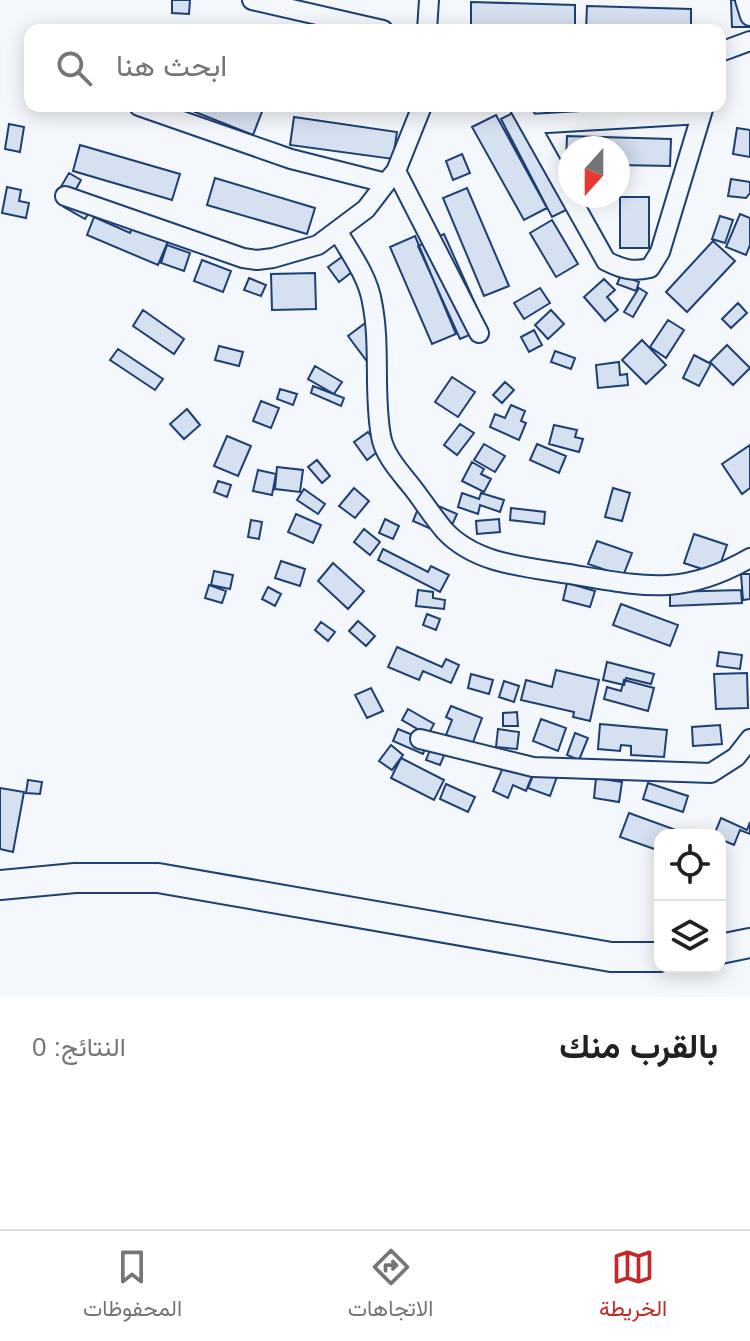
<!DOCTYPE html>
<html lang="ar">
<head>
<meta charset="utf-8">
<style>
	:root { --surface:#fff; --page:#f2f2f2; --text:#202124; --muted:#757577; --line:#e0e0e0; --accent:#c62828 }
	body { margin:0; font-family:Arial,Vazirmatn,sans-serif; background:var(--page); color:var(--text); direction:rtl }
	.controls { position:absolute; right:24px; bottom:24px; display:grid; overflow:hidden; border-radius:16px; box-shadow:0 4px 20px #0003 }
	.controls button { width:72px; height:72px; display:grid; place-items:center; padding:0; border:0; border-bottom:2px solid var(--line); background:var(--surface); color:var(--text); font:40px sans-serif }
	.compass { position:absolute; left:558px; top:136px; width:72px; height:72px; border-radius:50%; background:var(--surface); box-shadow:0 4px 20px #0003; rotate:201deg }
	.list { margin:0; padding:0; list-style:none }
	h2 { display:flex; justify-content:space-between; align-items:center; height:104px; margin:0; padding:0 32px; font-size:34px }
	h2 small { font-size:26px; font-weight:400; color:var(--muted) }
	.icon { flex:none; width:44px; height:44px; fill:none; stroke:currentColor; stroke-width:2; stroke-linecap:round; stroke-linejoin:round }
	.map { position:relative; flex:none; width:750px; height:997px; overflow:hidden; direction:ltr }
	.search { position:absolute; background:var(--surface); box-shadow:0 4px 20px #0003; left:24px; right:24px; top:24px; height:88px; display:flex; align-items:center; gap:20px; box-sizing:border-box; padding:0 28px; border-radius:16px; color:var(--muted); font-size:30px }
	.sheet { height:232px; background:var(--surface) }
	nav { display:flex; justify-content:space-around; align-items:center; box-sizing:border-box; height:112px; border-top:2px solid var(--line); background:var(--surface); font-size:22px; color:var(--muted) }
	nav a { display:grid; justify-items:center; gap:4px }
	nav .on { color:var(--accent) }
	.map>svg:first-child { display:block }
	.building { fill:#d5e0f0; stroke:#1d3f73; stroke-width:2 }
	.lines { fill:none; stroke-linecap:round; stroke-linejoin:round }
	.minor-casing { stroke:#1d3f73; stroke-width:22 }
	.primary-casing { stroke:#1d3f73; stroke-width:32 }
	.minor { stroke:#f4f7fb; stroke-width:18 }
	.primary { stroke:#f4f7fb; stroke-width:28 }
</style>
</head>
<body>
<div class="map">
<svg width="750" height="997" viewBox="0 0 750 997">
	<rect width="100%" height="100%" fill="#f4f7fb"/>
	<!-- building -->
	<path class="building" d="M172,0H190L189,14L172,13Z
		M731,0H750V27H732Z
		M471,2L575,5V30H471Z
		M587,6L691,9V30H586Z
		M180,106H254L263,109L253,135Z
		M526,106L578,204L552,217L501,119Z
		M496,115L547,208L524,220L472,127Z
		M294,117L397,132L393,159L290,145Z
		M9,124L24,127L20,152L5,149Z
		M737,128L750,130V157L733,154Z
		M567,136L671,139L670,166L618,165V148H570V164H566Z
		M80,145L180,174L172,200L73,171Z
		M462,154L470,173L453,180L446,161Z
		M69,173L81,180L70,200L90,211L85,219L64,207L70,196L59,190Z
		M215,178L315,208L307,234L207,205Z
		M731,179L750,182V193L746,198L728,196Z
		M7,187L21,190L19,201L29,203L26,218L2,213Z
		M467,188L509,286L484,296L443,198Z
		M620,197H649V248H620Z
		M740,214L750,218V245L746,255L726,247Z
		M720,216L733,220L725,243L712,239Z
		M94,217L130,233L134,224L169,239L158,265L87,235Z
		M552,220L578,264L556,277L530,233Z
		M444,234L486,328L460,339L418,246Z
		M415,236L456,334L432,344L390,247Z
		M713,241L735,261L687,312L666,292Z
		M167,245L190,253L184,271L161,263Z
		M350,251L361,265L339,282L328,267Z
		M202,260L231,271L223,292L194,281Z
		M315,273L316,309L272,310L271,274Z
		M621,275L639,282L636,291L617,284Z
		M249,278L266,285L261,296L244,290Z
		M604,279L615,290L607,297L618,310L605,321L584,297Z
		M540,288L550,303L524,319L514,303Z
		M639,288L647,293L633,317L624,312Z
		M738,303L747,313L731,328L722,319Z
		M143,310L184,339L174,354L133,326Z
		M551,310L564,324L548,339L535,325Z
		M372,318L386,337L376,345L380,350L366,360L348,336Z
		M668,320L684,330L666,358L650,347Z
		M534,330L542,345L529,352L521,337Z
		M642,340L666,365L646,384L622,360Z
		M727,345L750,368L733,385L710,362Z
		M219,346L243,352L239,366L215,360Z
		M118,349L163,379L155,390L110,360Z
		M555,351L575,358L571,369L551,362Z
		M694,355L711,364L699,386L683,378Z
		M619,362L620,375L627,374L628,385L598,388L596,365Z
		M315,366L342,382L334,394L308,379Z
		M452,377L475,392L458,417L435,402Z
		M505,382L514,390L502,403L493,395Z
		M313,386L344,398L341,406L311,393Z
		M280,389L297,394L293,405L277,399Z
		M261,401L279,408L271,428L253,421Z
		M511,405L525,411L521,421L526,423L519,440L490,427L495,414L505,418Z
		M187,409L200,425L184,439L170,424Z
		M460,424L474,433L457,455L444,445Z
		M554,425L577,430L575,437L583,439L579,452L549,444Z
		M368,432L381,449L367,460L354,442Z
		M227,436L251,446L238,476L214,466Z
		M484,444L505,456L495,472L474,460Z
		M537,444L566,456L559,473L530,460Z
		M750,445V488L742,494L722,464Z
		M317,460L330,476L322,483L308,467Z
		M472,462L484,469L481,474L491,479L484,492L462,481Z
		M277,467L303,470L300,492L275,489Z
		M258,470L276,474L272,495L253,491Z
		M218,481L231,485L227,497L214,492Z
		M354,488L369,501L355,518L339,506Z
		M613,488L630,493L622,521L605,517Z
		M304,489L325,504L318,514L297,500Z
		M462,493L479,499L481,493L504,500L500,512L480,505L478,514L458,507Z
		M422,499L457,514L447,536L413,521Z
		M511,508L545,512L544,524L510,520Z
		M296,514L321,525L313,543L288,532Z
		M385,519L399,526L393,539L379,533Z
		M499,519L500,532L477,534L476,521Z
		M251,520L262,522L259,539L248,537Z
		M364,529L380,542L370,555L354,542Z
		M694,534L727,545L717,574L684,563Z
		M597,541L632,553L623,576L588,564Z
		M383,549L428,572L431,566L449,575L440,592L378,560Z
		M281,561L305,569L300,586L275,578Z
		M333,563L364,591L348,609L318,581Z
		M214,571L233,575L230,589L211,585Z
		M741,574H750V599L743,600Z
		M567,583L595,591L590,607L563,600Z
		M209,585L226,591L222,603L205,598Z
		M268,587L281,594L275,606L262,599Z
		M418,590L433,592V598L445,600L444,609L416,606Z
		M741,590L742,603L670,606V592Z
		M621,604L678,625L670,646L613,625Z
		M427,614L440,619L436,630L423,625Z
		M358,621L375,636L366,646L349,631Z
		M321,622L335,632L328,641L315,630Z
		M397,647L442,667L446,659L459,665L451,683L423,671L419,680L388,667Z
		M719,652L742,655L740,669L717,666Z
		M607,662L654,674L651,684L626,678L624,685L603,680Z
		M556,670L599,680L590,721L573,717L574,712L521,700L526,680L552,687Z
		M747,673L748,708L716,709L714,674Z
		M471,674L493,680L489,694L468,688Z
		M624,680L654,688L648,711L604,699L607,687L621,691Z
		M504,681L519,686L514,702L499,697Z
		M371,688L383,711L367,718L355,695Z
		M451,706L482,718L472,745L446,735L452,720L446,717Z
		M408,709L434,724L428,735L402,720Z
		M517,712L518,726H503V713Z
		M541,719L566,728L558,751L533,741Z
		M600,724L667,730L664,757L631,755V746L621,745L620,751L598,749Z
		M720,725L722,744L693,746L692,727Z
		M398,729L428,741L423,754L393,741Z
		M498,729L519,732L517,749L496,747Z
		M575,733L588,738L579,760L567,755Z
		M391,745L403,755L392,770L379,761Z
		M432,745L446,751L440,765L426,760Z
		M401,758L444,780L434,800L391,778Z
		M507,758L535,769L526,791L513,785L508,798L493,791Z
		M538,763L559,771L550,796L528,788Z
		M596,778L622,782L619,802L594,798Z
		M28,780L42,782L40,794L26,793Z
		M648,783L688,796L683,812L643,799Z
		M446,784L475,797L468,812L440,799Z
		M0,788L24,792L13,852L0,849Z
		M629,813L676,830L674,835H660V851L620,837Z
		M721,818L747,830L750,822V834L740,830L734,845L720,839V835H714Z"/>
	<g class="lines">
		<!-- minor casing -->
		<g class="minor-casing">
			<path id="minor" d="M252,0L383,30
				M745,0L750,16
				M427,30L429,0
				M720,52L750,41
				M139,106L291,159L386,183L396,171
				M422,106L396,171L479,333
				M519,106L606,261C622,269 632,272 650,268L660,252L704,106
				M530,124L701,114
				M65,196L243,258L257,260L273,258L318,245L366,209L386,183
				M338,232C351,254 368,277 372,302C381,346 373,392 381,436C384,455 400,472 412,487C423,501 433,517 445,531C478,566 530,567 575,575C646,587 684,596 750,558
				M420,739L533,767L711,773L736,757L750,739"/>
		</g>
		<!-- primary casing -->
		<g class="primary-casing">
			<path id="primary" d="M0,885L75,878H158L611,957H660
				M720,949L750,943"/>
		</g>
		<!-- minor -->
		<use href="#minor" class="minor"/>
		<!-- primary -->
		<use href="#primary" class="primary"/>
	</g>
</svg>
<div class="controls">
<button><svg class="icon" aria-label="locate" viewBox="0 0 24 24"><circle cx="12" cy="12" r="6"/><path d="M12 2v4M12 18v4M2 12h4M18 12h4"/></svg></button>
<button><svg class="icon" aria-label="layers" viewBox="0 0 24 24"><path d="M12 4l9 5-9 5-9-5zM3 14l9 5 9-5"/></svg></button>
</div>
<svg class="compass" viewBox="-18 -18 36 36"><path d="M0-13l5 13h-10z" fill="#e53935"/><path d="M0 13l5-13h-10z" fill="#757577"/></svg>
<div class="search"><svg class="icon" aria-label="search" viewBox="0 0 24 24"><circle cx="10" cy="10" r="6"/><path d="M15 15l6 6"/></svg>ابحث هنا</div>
</div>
<section class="sheet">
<h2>بالقرب منك<small>النتائج: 0</small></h2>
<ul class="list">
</ul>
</section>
<nav>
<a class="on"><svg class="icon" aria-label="map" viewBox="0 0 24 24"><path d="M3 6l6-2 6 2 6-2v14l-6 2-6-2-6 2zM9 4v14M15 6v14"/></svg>الخريطة</a>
<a><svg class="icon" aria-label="directions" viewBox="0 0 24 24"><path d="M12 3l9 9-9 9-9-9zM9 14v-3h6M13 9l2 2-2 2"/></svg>الاتجاهات</a>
<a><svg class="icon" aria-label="saved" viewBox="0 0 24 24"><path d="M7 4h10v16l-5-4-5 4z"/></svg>المحفوظات</a>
</nav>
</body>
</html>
